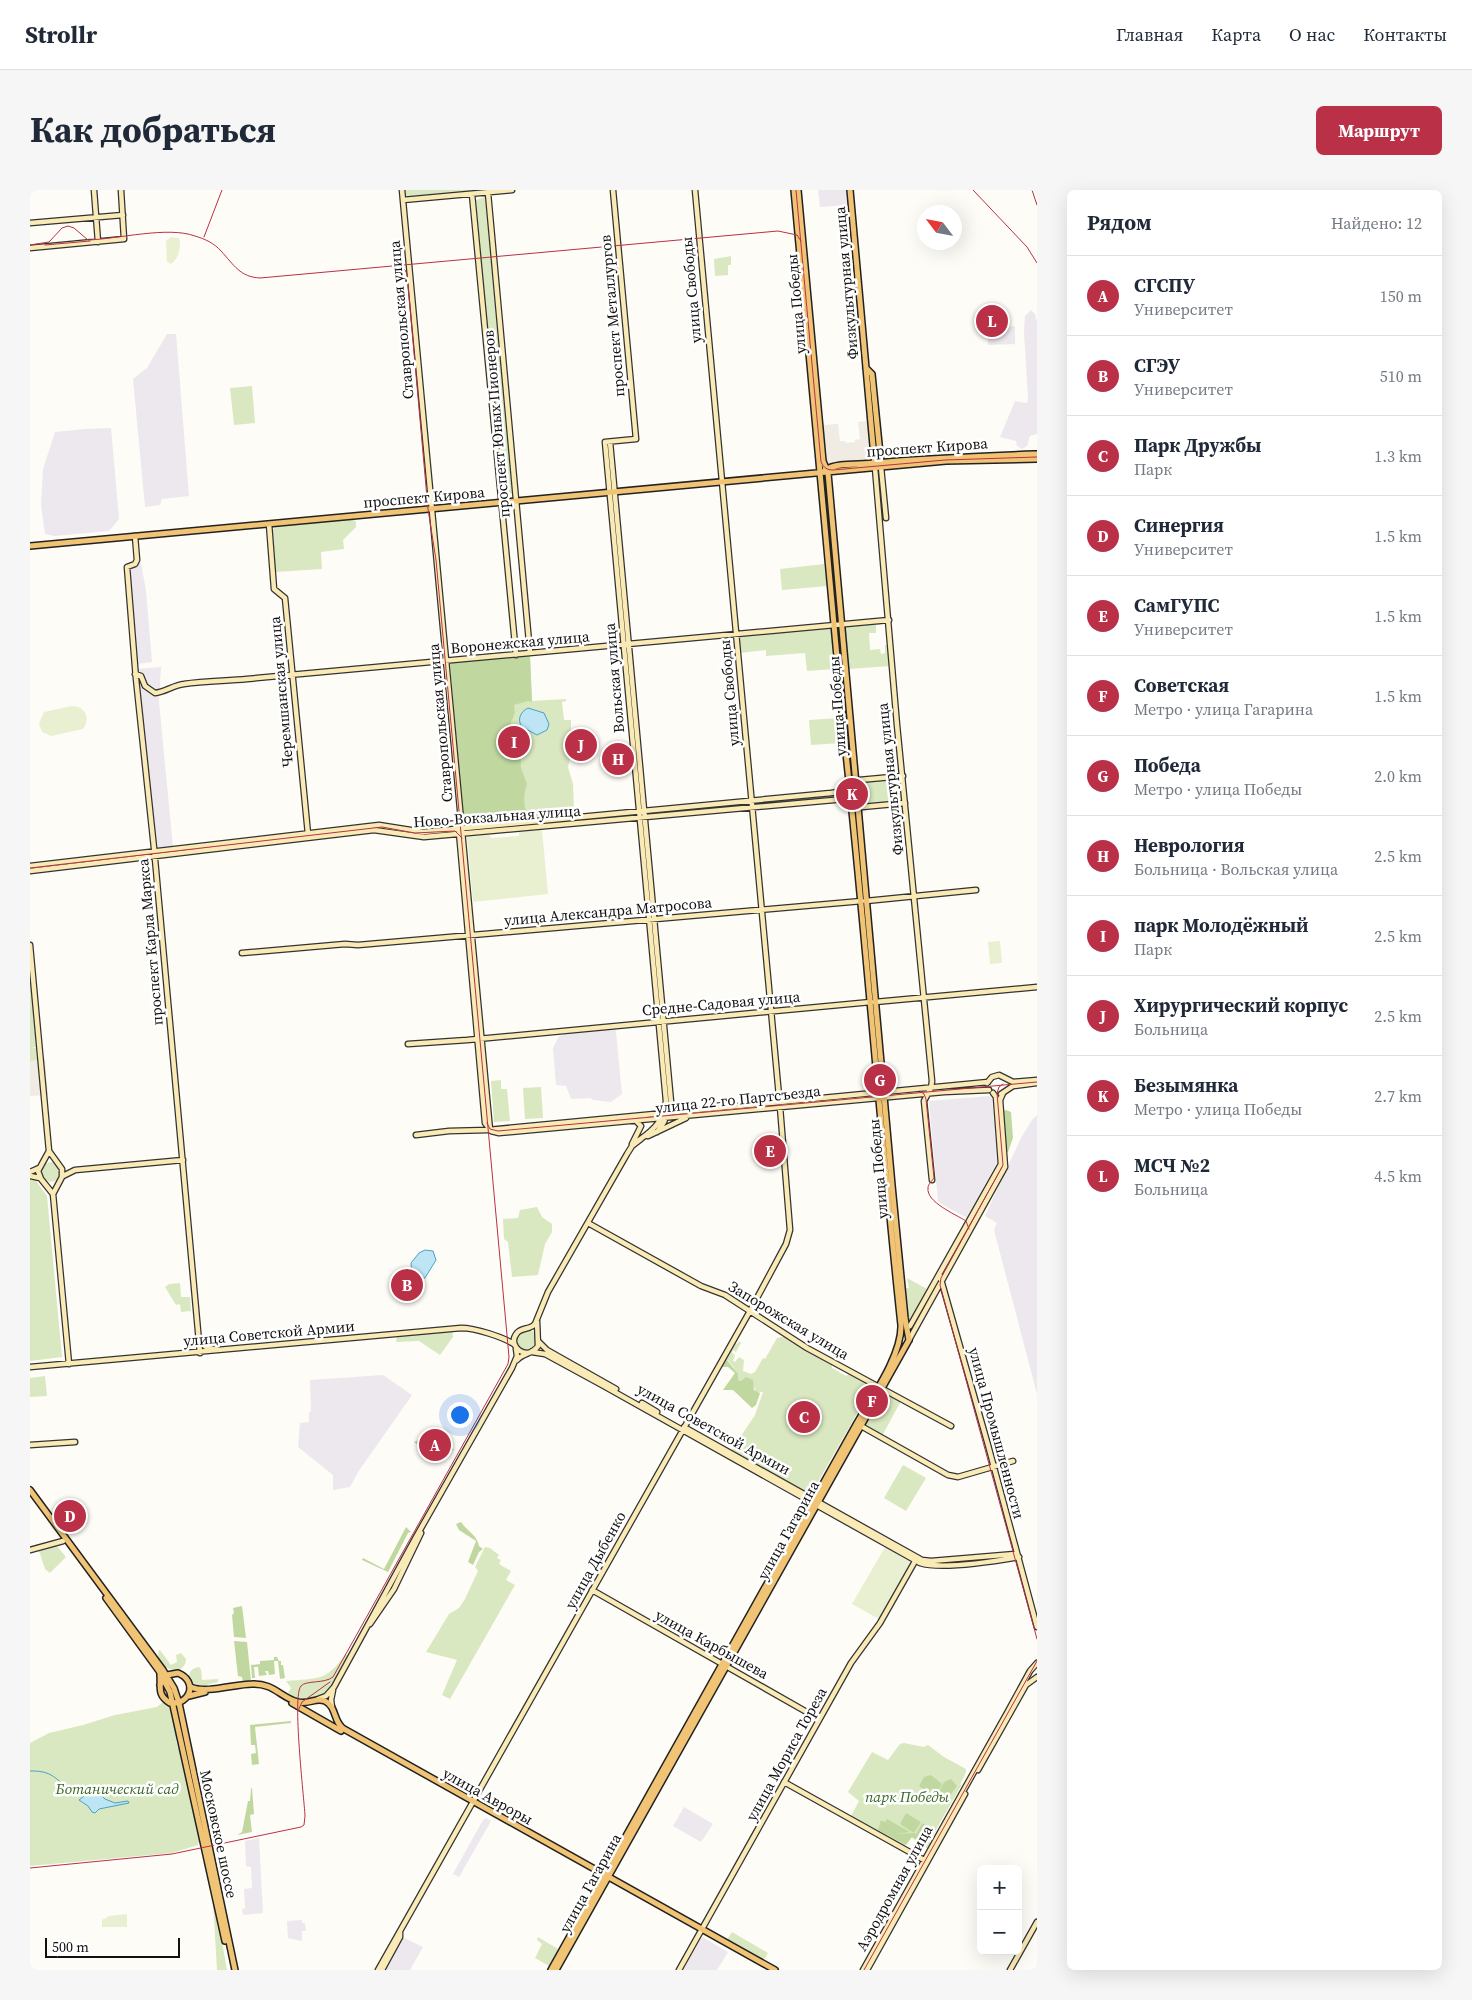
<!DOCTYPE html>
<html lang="ru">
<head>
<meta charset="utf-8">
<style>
	:root { --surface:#fff; --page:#f6f6f7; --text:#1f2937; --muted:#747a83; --line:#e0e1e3; --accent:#b93047 }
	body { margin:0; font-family:"Source Serif 4",serif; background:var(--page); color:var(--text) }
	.controls { position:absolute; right:15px; bottom:15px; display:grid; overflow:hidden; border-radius:8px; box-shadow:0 5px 20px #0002 }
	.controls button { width:45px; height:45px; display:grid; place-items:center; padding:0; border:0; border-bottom:1px solid var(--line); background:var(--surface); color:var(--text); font:25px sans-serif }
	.compass { position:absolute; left:887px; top:15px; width:45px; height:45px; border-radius:50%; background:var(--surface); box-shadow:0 5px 20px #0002; rotate:302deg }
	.scale { position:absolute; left:15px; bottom:12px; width:135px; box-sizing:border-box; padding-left:5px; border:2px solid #111; border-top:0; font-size:14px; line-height:18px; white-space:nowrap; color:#111; -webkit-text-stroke:4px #fff; paint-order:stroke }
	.you { position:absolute; left:429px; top:1224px; width:18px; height:18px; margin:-12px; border:4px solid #fff; border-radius:50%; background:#1a73e8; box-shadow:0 0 0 8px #1a73e833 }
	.badge { display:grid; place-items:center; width:32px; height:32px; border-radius:50%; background:var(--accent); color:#fff; font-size:16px; font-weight:700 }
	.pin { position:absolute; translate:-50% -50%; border:2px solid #fff; box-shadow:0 1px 5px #0006 }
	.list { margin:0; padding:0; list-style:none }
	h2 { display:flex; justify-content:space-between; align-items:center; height:65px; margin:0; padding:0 20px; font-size:21px }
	h2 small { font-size:16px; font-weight:400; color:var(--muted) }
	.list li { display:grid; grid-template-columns:32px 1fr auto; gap:15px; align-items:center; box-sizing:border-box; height:80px; padding:0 20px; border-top:1px solid var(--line) }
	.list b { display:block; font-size:19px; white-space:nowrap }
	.list p { margin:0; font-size:16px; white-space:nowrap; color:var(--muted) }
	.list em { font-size:16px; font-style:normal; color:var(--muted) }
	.map { position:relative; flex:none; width:1007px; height:1780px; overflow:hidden; border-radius:8px }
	header { display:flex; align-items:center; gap:30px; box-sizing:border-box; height:70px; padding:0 25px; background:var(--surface); border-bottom:1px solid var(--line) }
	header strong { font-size:24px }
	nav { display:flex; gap:28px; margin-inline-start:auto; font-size:18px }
	.intro { display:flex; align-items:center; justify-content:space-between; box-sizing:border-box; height:120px; padding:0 30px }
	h1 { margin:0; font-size:35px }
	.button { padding:12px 22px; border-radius:8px; background:var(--accent); color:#fff; font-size:18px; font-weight:700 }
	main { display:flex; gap:30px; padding:0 30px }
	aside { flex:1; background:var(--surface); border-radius:8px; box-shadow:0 5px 20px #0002 }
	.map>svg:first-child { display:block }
	.industrial { fill:#ede7ee }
	.green { fill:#d9e8c0 }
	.forest { fill:#c0d8a0 }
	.pitch { fill:#e9f0d1 }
	.plaza { fill:#f0ebe3 }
	.water { fill:#bde5f3; stroke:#49a2c5 }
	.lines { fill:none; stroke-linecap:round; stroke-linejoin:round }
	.stream { stroke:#49a2c5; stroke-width:1 }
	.secondary-casing { stroke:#333; stroke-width:7 }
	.primary-casing { stroke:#222; stroke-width:8 }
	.secondary { stroke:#faeab5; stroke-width:4.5 }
	.primary { stroke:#f0c474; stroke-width:5 }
	.tram { stroke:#b93047; stroke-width:1 }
	.rail { stroke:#b93047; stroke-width:1 }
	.labels { text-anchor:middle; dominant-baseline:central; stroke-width:5; stroke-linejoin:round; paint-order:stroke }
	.street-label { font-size:15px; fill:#111; stroke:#fff }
	.park-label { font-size:15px; font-style:italic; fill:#396624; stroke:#fff }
</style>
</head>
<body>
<header>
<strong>Strollr</strong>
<nav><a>Главная</a><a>Карта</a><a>О нас</a><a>Контакты</a></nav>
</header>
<div class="intro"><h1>Как добраться</h1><a class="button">Маршрут</a></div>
<main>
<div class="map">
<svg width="1007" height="1780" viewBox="0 0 1007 1780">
	<rect width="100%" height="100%" fill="#fefcf6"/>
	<!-- industrial -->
	<path class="industrial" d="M788,0H816L817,15L790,17Z
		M1001,120L1005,124L1007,132V244L1000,246L997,256L992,259L987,256L986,251L970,247L985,211L997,213L998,209L994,142L995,126Z
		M985,136V154L958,155V139Z
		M137,144H146L159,306L132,309L130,315L115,317L103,189L117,178Z
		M81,238L89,329L79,341L24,346L15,344L11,315L13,279L25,242L55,239Z
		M111,373L116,401L122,472L107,474L98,377Z
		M131,477L129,512L143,657L125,658L107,479Z
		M578,839H585L586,842L592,904L581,912L563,910L560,908L541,909L536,896L526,895L523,858L529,846L558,840Z
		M959,906L962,908L967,972L937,1028L908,1012L899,911Z
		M1007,925V1204L964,1040L967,1033L955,1026L991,948L1002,930Z
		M353,1185L382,1205L328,1282L320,1297L303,1300V1285L268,1257L270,1233L279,1232V1222L281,1221L280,1190Z
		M654,1617L683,1634L671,1652L643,1636Z
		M456,1628L461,1631L429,1687L423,1684L453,1630Z
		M229,1648L233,1723L213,1725L212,1719L215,1718L214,1699L222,1698L221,1677L216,1676L215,1651Z
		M272,1730V1733H275L276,1741H272V1751L258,1748L257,1731Z
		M372,1747L393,1757L380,1780H354Z
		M672,1747L698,1762L687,1780H653Z"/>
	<!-- green -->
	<path class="green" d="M375,0H461L376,8Z
		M455,7L482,303L472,305L446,10Z
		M701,66V75H698V85L685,86L684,69Z
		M222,196L225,233L204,235L200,198Z
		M323,329L326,332V337L313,350L314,359L291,362L292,379L245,382L241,340L244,339V337Z
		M794,374L797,396L752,400L750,379Z
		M853,432V434L846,435V443H839L840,460L850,459L851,464L855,463V455H859L861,476L818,479L815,436Z
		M801,437L804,479L777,481L775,463L736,466V460L710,463L708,445Z
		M500,465L502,511L536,509V511L532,512L534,530H541V564L538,577L543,594L544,620L499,628L434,634L420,473Z
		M809,528L811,553L781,555L779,530Z
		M870,588L873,612L833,616L831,592Z
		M0,785L6,857L2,858H6L10,901L0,902Z
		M471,890V899H477L480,931L464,932L461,891Z
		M511,897L513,928L495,929L493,898Z
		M11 982a10 10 0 1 1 20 0a10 10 0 1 1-20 0Z
		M0,988H4L17,1006L32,1167L0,1171Z
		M507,1017L512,1027L522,1034V1042L515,1054L508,1085L482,1087L478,1052L474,1049L473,1029L488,1028L490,1020Z
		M877,1088L897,1099L898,1102L880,1134L879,1133L876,1098H879Z
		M150,1093L151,1107H160L161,1121L151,1122L150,1114L146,1115L135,1097L139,1094Z
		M486 1151a11 11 0 1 1 22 0a11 11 0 1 1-22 0Z
		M422,1141L423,1147L410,1165L389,1151L366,1152L367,1146Z
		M751,1147H756L802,1174V1178L816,1186L819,1184L842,1197L780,1306L701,1261L725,1225L733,1202H726L723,1194L708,1190L704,1178L698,1170L695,1171L705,1153L707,1154L709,1151L711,1153L706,1162L703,1160L702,1163L705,1165L703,1171L705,1172L709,1167L714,1170L713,1181L721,1184L725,1182L733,1168L735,1169L747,1148Z
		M15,1186L17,1206L0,1207V1188Z
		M854,1201L871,1211L852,1246L835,1236L847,1213L834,1236L851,1202Z
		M873,1275L896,1288L876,1321L854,1308Z
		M27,1356L36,1367L20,1383L15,1379L9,1361Z
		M455,1357L460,1358L469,1365L467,1368L471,1370L469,1374L481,1381L476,1390L485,1395L420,1509L412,1505L427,1470L396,1462L419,1424L429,1418L435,1409L448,1381L445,1377Z
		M129,1460H130L141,1475L147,1472L146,1465L151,1463L156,1469C155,1490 123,1478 129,1460Z
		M315,1464L319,1466C305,1491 298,1516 264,1509V1507L254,1500L258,1503L261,1498L256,1491C287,1488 297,1492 315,1464Z
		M169,1477L171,1479L172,1490L188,1489V1492L172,1496L162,1493L159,1486C160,1480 163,1478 169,1477Z
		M133,1512L143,1521L149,1549L146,1550L148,1559L151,1558L170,1651L168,1653V1655L142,1663L0,1676V1553L19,1543L53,1535L85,1525L127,1517Z
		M874,1553L894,1557L898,1555L914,1567L936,1579V1582L930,1595L932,1594L899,1652L901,1654L898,1659L879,1646L874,1657L820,1628L829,1611L818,1602L842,1562L858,1570L870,1554Z
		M182,1695L197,1780H187Z
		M702,1742L738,1763L734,1770L697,1750Z
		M508,1747L528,1759L519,1776L505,1768L512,1754L507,1750Z"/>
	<!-- forest -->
	<path class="forest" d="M500,465L502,512L498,511L484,515L485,523L481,532L483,539L481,543L482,546L490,549L491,578L497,594C493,603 493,619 499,628L434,634L420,473Z
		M976,920L981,922L983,948L978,962L976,961L972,921Z
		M697,1170L708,1184V1190L711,1191L716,1187L723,1190L724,1200L730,1203L726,1215L722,1218L703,1200H693L705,1183L698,1177H691L695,1171Z
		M396,1244C405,1244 407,1249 413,1254C416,1256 421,1257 424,1259L419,1266L408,1259C398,1263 392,1259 384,1252L393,1248Z
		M431,1332C437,1341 447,1345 449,1356L453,1359L449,1362L443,1375L438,1372L446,1351L429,1340L426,1334Z
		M376,1337L381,1342L378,1343L358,1382L332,1370L333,1368L354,1379Z
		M212,1416L216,1448L204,1447L202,1425L204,1423L203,1418Z
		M204,1451L217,1452L221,1491L213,1492L212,1487L208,1486Z
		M244,1467H247L249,1471H251V1475H253L255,1488L250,1489L248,1471H244L245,1484L239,1485L238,1481H235L237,1485L229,1486L228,1477H224L225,1488H222L221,1475L230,1474V1471L244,1470Z
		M261,1531V1533L225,1537L229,1574L222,1575L221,1564L226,1563L225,1555H221L220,1535Z
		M901,1585L912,1594L908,1601L902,1598L899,1603L889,1596L894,1587Z
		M921,1589L927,1596L915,1612L906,1607L914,1592Z
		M221,1598H222L224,1624L220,1625L222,1642L207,1645L212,1642L218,1611H220Z
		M876,1623L891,1632L884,1643L886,1644L892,1633L901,1638L896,1647L893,1646L892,1649L895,1651L894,1657V1654L882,1647L876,1655L848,1640L851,1630L855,1632L857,1629L880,1642L865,1644L884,1643L870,1634Z"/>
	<!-- pitch -->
	<path class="pitch" d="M141,47L149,48C152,56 148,70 141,74L137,72L136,51Z
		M42,516C55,516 61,528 53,539L21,546L12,542L9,533L14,522Z
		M512,640L518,704L443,712L437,647L460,645L461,648L489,646V642Z
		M970,751L972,773L960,774L958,752Z
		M855,1357L882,1373L849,1429L822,1414Z
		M97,1724V1737H72V1730L79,1726Z"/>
	<!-- plaza -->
	<path class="plaza" d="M838,231L841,270L797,275L793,235L808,234L810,251H815V253L825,252V250L830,249L828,232Z
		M15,868L18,905L0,906V871Z"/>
	<!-- water -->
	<path class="water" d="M498,518L514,523L519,534L517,540L507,545L492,537C487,530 490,522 498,518Z
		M395,1060L403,1061L406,1070L395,1088L387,1089L382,1085L381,1073L389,1063Z
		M60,1601L70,1604L75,1609L85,1613L98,1611L99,1613L69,1619L65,1623L62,1622L58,1616L49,1610Z"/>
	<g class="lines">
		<!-- stream -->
		<path class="stream" d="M0,1581C27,1580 26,1594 46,1601L52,1597"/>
		<!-- secondary casing -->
		<g class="secondary-casing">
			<path id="secondary" d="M64,0L68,52
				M372,0L460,940
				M583,0L606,249L575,252L636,911C634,930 624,940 609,950
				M458,3L500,463
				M442,4L486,465
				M373,10L482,0
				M0,33L93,25
				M0,58L94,49L91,0
				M580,252L641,912L634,932L627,942
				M851,277L856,328
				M845,278L867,535L902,891L901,898L894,911L902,990
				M239,334L244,399L255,408L278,644
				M105,346L107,370L105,374L97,377L106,489L124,658L170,1163
				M105,484L111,486L115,496L125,503C135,502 144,495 154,494C175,491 196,491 217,489L859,430
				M429,642L455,933L461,941L469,943L914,902L959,900
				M0,676L349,635L393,642L801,603L815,601L829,590L873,586
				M0,681L344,640L394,647L815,609L827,611L832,617L875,613
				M836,711L946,700
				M0,755L19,961L8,981L11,989L23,1004
				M212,763L315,754L328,755L832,711
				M845,812L1007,797
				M378,854L437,850L841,812
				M957,893L962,887L969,885L983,892L1007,890
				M971,904L983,896L1007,893
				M386,945L419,941L458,940L958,892
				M618,946L656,928
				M602,954L611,936L606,931
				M19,961L32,979V987L23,1004L39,1174
				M0,982L9,978
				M0,986L10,988
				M33,986L45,980L153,970
				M558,1033L671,1096L695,1105L777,1158L921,1236
				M910,1086L958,1255L1007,1437
				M877,1138L880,1136L971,974L966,907L963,903
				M879,1150L975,977L970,910L973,903
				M170,1152L176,1157L187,1160
				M509,1152L517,1160L586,1199
				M502,1162L515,1164L572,1195L890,1373C911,1380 966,1371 989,1367
				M498,1163C488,1163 479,1153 487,1143C492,1137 500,1140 505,1134L518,1102L597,964L602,956L611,949
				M487,1170C493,1163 503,1164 508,1156L507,1131
				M0,1177L431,1138C445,1138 474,1147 485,1155
				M612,1213L627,1222
				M831,1236L918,1285L928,1287L983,1271
				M654,1237L892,1370L901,1371L985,1364L989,1367
				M0,1255L45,1252
				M0,1360L33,1351
				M562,1400L789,1529
				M340,1434L364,1399L391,1343
				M288,1509L296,1506L304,1497L386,1347L482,1178L487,1166L486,1159
				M302,1517L301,1510L303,1500
				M948,1580L996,1495L1007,1487
				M754,1592L894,1670
				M348,1780L720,1121L756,1054L760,1040L750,917L665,0
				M352,1780L370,1747V1742
				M649,1780L821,1473L850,1433L884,1373L885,1367
				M833,1780L977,1523L1000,1481L1007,1473
				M837,1780L935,1604
				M980,1780L1007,1732"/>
		</g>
		<!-- primary casing -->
		<g class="primary-casing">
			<path id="primary" d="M768,0L793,271L798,283L862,995L875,1128L879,1150
				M820,0L845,278
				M836,178L842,184L851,274
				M795,280C808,272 829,275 844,273C898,268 953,266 1007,264
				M0,356L916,271L1007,269
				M0,1300L133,1480L144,1498L149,1513L205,1780
				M76,1408L129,1481L140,1502L195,1751
				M130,1495L137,1485L148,1483C168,1491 161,1515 140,1513C127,1505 131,1498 130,1485
				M161,1497C176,1504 205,1494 222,1494C244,1493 251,1508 268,1512C278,1515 286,1507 295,1511C307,1517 303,1532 314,1539L745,1780
				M159,1506L175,1502
				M262,1513L311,1541
				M521,1780L827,1233C842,1207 872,1165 871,1135C850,941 836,747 815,554L764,0
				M526,1780L879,1150"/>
		</g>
		<!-- secondary -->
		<use href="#secondary" class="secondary"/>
		<!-- primary -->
		<use href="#primary" class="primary"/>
		<!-- tram -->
		<path class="tram" d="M766,0L791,272C794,278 797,280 803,280L915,270L1007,267
			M0,55L19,52L32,38L38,36L44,38L58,50C88,49 138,36 165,46C175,49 184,53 191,61C204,75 210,87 230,88L748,41L767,45L771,51
			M15,55L60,51
			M0,678L352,637L385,643L425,641L432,648
			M973,894L969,897L967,903L973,975L911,1088L910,1095L1007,1449
			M890,901L894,904L896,909L904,988C902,991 898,994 898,998C896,1012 925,1024 936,1031L939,1039
			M457,933L460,939L468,941L1007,892
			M268,1521L272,1512L300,1492
			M0,1678L142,1664L271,1637L274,1635L275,1626C274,1607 262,1506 271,1496C276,1490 294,1494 303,1487L478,1174L479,1167L406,370L398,319L377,84L375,80L370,76
			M834,1780L1007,1471"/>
		<!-- rail -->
		<path class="rail" d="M943,0L997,57L1007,73
			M1002,0L1007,15
			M174,47L192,0"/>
	</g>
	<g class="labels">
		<!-- street labels -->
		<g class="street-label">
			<text transform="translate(816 93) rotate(-95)">Физкультурная улица</text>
			<text transform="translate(661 100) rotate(-95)">улица Свободы</text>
			<text transform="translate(766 114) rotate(-95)">улица Победы</text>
			<text transform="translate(582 126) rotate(-95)">проспект Металлургов</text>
			<text transform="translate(371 130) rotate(-95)">Ставропольская улица</text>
			<text transform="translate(466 234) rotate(-95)">проспект Юных Пионеров</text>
			<text transform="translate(897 257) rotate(-4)">проспект Кирова</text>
			<text transform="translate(394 307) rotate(-5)">проспект Кирова</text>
			<text transform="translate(490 452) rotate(-5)">Воронежская улица</text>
			<text transform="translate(584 488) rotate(-95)">Вольская улица</text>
			<text transform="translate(251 502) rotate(-95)">Черемшанская улица</text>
			<text transform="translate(699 503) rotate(-95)">улица Свободы</text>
			<text transform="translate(807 516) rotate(-94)">улица Победы</text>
			<text transform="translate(410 533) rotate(-95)">Ставропольская улица</text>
			<text transform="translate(860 589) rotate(-96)">Физкультурная улица</text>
			<text transform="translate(467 626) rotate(-4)">Ново-Вокзальная улица</text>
			<text transform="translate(578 721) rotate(-5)">улица Александра Матросова</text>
			<text transform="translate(120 752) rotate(-95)">проспект Карла Маркса</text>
			<text transform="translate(691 813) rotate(-5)">Средне-Садовая улица</text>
			<text transform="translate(708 909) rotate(-6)">улица 22-го Партсъезда</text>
			<text transform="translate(848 979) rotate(-95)">улица Победы</text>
			<text transform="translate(759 1130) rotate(31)">Запорожская улица</text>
			<text transform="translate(239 1143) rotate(-5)">улица Советской Армии</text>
			<text transform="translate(684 1239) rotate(29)">улица Советской Армии</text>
			<text transform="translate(967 1243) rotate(75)">улица Промышленности</text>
			<text transform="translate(758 1340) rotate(-61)">улица Гагарина</text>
			<text transform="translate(565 1370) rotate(-61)">улица Дыбенко</text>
			<text transform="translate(682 1454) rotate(29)">улица Карбышева</text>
			<text transform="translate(756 1564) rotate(-61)">улица Мориса Тореза</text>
			<text transform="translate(458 1606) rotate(29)">улица Авроры</text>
			<text transform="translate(189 1644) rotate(78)">Московское шоссе</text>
			<text transform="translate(560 1693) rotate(-61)">улица Гагарина</text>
			<text transform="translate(864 1698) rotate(-61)">Аэродромная улица</text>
		</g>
		<!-- park labels -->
		<g class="park-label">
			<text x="87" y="1598">Ботанический сад</text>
			<text x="877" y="1606">парк Победы</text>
		</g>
	</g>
</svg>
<div class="controls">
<button>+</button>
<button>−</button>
</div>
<svg class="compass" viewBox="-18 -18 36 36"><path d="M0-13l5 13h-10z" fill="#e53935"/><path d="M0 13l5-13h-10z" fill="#747a83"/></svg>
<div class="scale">500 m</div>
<div class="you"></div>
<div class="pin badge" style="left:405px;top:1255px">A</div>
<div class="pin badge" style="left:377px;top:1095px">B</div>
<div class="pin badge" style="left:774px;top:1227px">C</div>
<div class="pin badge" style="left:40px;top:1326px">D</div>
<div class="pin badge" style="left:740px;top:961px">E</div>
<div class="pin badge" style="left:842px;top:1211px">F</div>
<div class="pin badge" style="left:850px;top:890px">G</div>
<div class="pin badge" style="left:588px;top:569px">H</div>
<div class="pin badge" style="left:484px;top:552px">I</div>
<div class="pin badge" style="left:551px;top:555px">J</div>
<div class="pin badge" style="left:822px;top:604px">K</div>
<div class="pin badge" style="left:962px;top:131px">L</div>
</div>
<aside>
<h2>Рядом<small>Найдено: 12</small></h2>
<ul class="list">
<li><span class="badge">A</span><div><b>СГСПУ</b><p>Университет</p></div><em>150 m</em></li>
<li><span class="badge">B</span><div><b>СГЭУ</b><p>Университет</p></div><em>510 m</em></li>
<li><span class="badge">C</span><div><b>Парк Дружбы</b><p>Парк</p></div><em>1.3 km</em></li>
<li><span class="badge">D</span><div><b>Синергия</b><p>Университет</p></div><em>1.5 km</em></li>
<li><span class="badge">E</span><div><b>СамГУПС</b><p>Университет</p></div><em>1.5 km</em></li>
<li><span class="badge">F</span><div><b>Советская</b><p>Метро · улица Гагарина</p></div><em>1.5 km</em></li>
<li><span class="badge">G</span><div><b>Победа</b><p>Метро · улица Победы</p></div><em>2.0 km</em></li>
<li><span class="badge">H</span><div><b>Неврология</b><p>Больница · Вольская улица</p></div><em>2.5 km</em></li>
<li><span class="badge">I</span><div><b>парк Молодёжный</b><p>Парк</p></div><em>2.5 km</em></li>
<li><span class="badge">J</span><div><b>Хирургический корпус</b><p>Больница</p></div><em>2.5 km</em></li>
<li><span class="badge">K</span><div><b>Безымянка</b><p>Метро · улица Победы</p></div><em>2.7 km</em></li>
<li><span class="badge">L</span><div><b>МСЧ №2</b><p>Больница</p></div><em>4.5 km</em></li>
</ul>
</aside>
</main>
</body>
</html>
